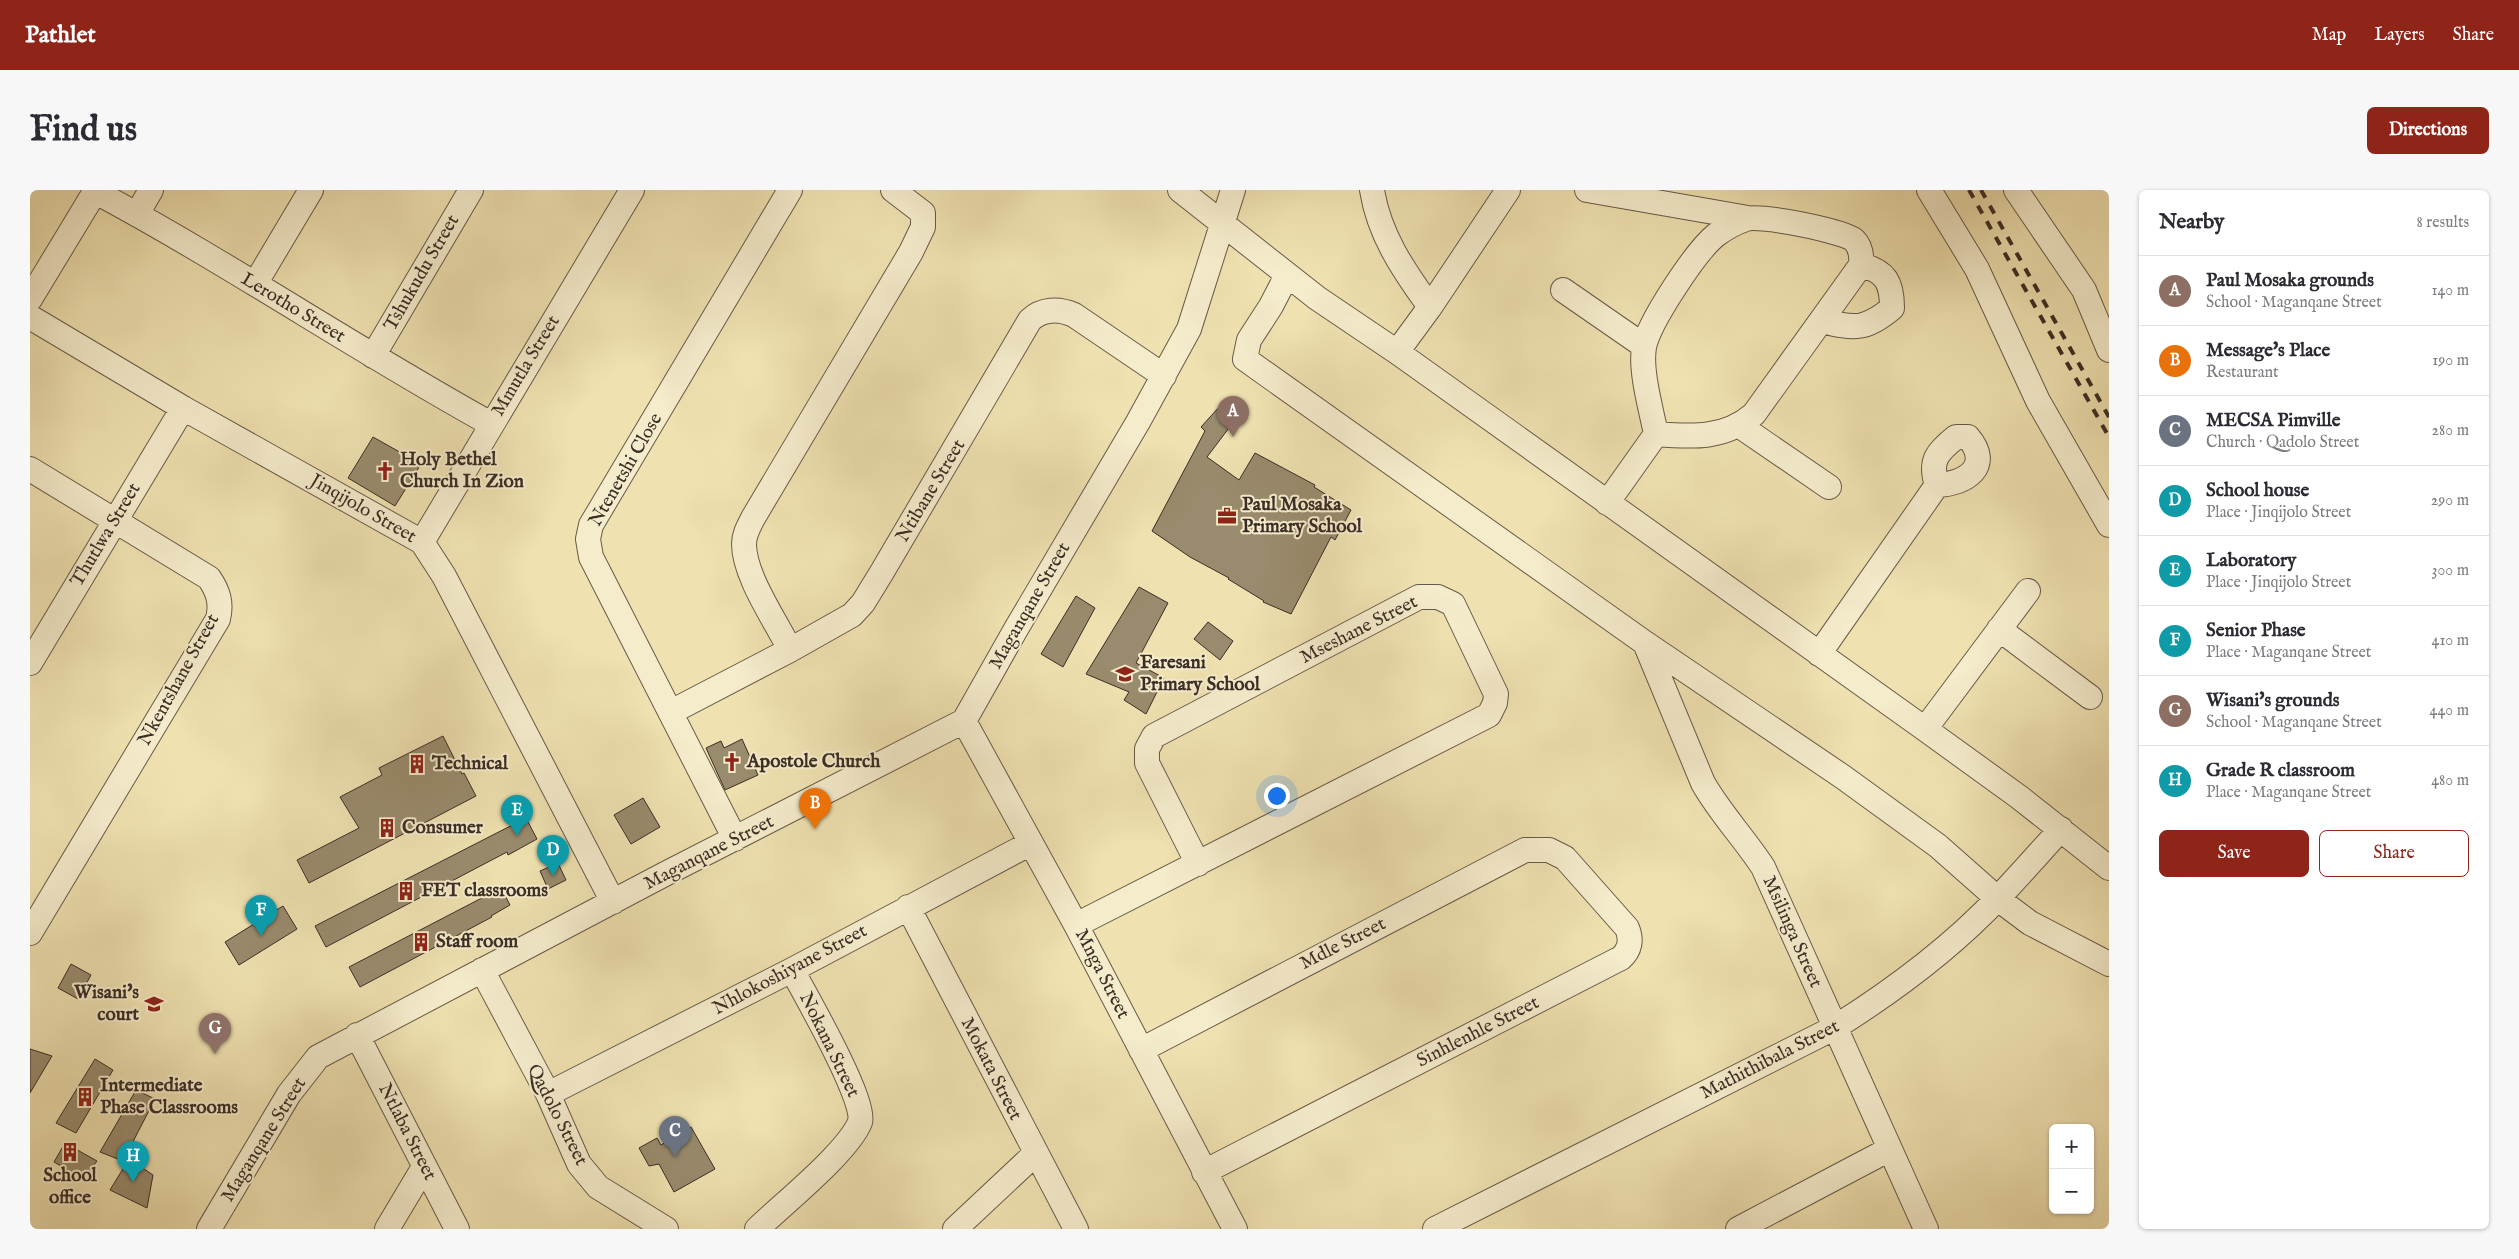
<!DOCTYPE html>
<html lang="en">
<head>
<meta charset="utf-8">
<style>
	:root { --surface:#fff; --page:#f7f7f7; --text:#2b2b33; --muted:#7c7c81; --line:#e1e1e2; --accent:#8f2418 }
	body { margin:0; font-family:"IM FELL English",serif; background:var(--page); color:var(--text) }
	.controls { position:absolute; right:15px; bottom:15px; display:grid; overflow:hidden; border-radius:8px; box-shadow:0 1px 4px #0004 }
	.controls button { width:45px; height:45px; display:grid; place-items:center; padding:0; border:0; border-bottom:1px solid var(--line); background:var(--surface); color:var(--text); font:25px sans-serif }
	.you { position:absolute; left:1246px; top:605px; width:18px; height:18px; margin:-12px; border:4px solid #fff; border-radius:50%; background:#1a73e8; box-shadow:0 0 0 8px #1a73e833 }
	.badge { display:grid; place-items:center; width:32px; height:32px; border-radius:50%; background:var(--accent); color:#fff; font-size:16px; font-weight:700 }
	.pin { position:absolute; translate:-50% -41px; filter:drop-shadow(0 1px 2px #0008) }
	.pin::after { content:''; position:absolute; top:26px; width:18px; height:15px; background:inherit; clip-path:polygon(0 0,100% 0,50% 100%) }
	.list { margin:0; padding:0; list-style:none }
	h2 { display:flex; justify-content:space-between; align-items:center; height:65px; margin:0; padding:0 20px; font-size:21px }
	h2 small { font-size:16px; font-weight:400; color:var(--muted) }
	.list li { display:grid; grid-template-columns:32px 1fr auto; gap:15px; align-items:center; box-sizing:border-box; height:70px; padding:0 20px; border-top:1px solid var(--line) }
	.list b { display:block; font-size:19px; white-space:nowrap }
	.list p { margin:0; font-size:16px; white-space:nowrap; color:var(--muted) }
	.list em { font-size:16px; font-style:normal; color:var(--muted) }
	.actions { display:flex; gap:10px; padding:15px 20px }
	.actions a { flex:1; padding:11px 0; border:1px solid var(--accent); border-radius:8px; text-align:center; font-size:18px; color:var(--accent) }
	.actions .main { background:var(--accent); color:#fff }
	.map { position:relative; flex:none; width:2079px; height:1039px; overflow:hidden; border-radius:8px }
	header { display:flex; align-items:center; gap:30px; box-sizing:border-box; height:70px; padding:0 25px; background:var(--accent); color:#fff }
	header strong { font-size:24px }
	nav { display:flex; gap:28px; margin-inline-start:auto; font-size:18px }
	.intro { display:flex; align-items:center; justify-content:space-between; box-sizing:border-box; height:120px; padding:0 30px }
	h1 { margin:0; font-size:35px }
	.button { padding:12px 22px; border-radius:8px; background:var(--accent); color:#fff; font-size:18px; font-weight:700 }
	main { display:flex; gap:30px; padding:0 30px }
	aside { flex:1; background:var(--surface); border-radius:8px; box-shadow:0 1px 4px #0004 }
	.map>svg:first-child { display:block }
	.building { fill:#998b6d; stroke:#3b2d25 }
	.lines { fill:none; stroke-linecap:round; stroke-linejoin:round }
	.minor-casing { stroke:#685a48; stroke-width:26 }
	.minor { stroke:#f5eccc; stroke-width:24 }
	.rail { stroke:#3b2d25; stroke-width:4; stroke-dasharray:9 9; stroke-linecap:butt }
	.labels { text-anchor:middle; dominant-baseline:central; stroke-width:4; stroke-linejoin:round; paint-order:stroke }
	.street-label { font-size:19px; fill:#3b2d25; stroke:#f5eccc }
	.poi-label { font-size:19px; font-weight:bold; fill:#3b2d25; stroke:#f5eccc; text-anchor:start }
</style>
</head>
<body>
<header>
<strong>Pathlet</strong>
<nav><a>Map</a><a>Layers</a><a>Share</a></nav>
</header>
<div class="intro"><h1>Find us</h1><a class="button">Directions</a></div>
<main>
<div class="map">
<svg width="2079" height="1039" viewBox="0 0 2079 1039">
	<rect width="100%" height="100%" fill="#efe1b0"/>
	<filter id="stains"><feTurbulence type="fractalNoise" baseFrequency=".004" numOctaves="4"/><feColorMatrix values="0 0 0 0 .2 0 0 0 0 .09 0 0 0 0 .02 0 0 0 .5 -.17"/></filter>
	<radialGradient id="worn" r=".72"><stop offset=".6" stop-color="#630" stop-opacity="0"/><stop offset="1" stop-color="#630" stop-opacity=".3"/></radialGradient>
	<!-- building -->
	<path class="building" d="M1190,216L1208,226L1177,267L1209,290L1225,263L1285,295L1284,297L1321,320L1305,350L1301,347L1261,424L1233,412L1234,411L1198,389L1199,388L1160,367L1122,341L1175,241L1171,237Z
		M343,247L391,274L365,316L318,288Z
		M1109,397L1138,413L1106,473L1134,488L1116,524L1094,510L1099,502L1056,484Z
		M1046,406L1065,418L1033,477L1011,464Z
		M1178,432L1203,451L1190,470L1164,449Z
		M413,546L432,584L434,583L446,606L279,693L267,670L329,638L310,607L352,585L349,578Z
		M712,549L728,585L695,600L676,558L691,551L694,558Z
		M613,608L630,637L601,654L584,625Z
		M496,628L507,649L478,665L477,662L296,757L285,736Z
		M528,673L536,690L518,699L510,681Z
		M471,698L480,715L461,726L462,727L330,797L319,777Z
		M253,716L267,739L209,775L195,752Z
		M41,774L61,785L48,809L28,798Z
		M0,859L22,866L0,903Z
		M65,869L83,880L46,943L26,933Z
		M106,900L125,909L93,971L70,962Z
		M661,937L685,979L644,1002L629,974L619,976L609,958L627,948L631,955Z
		M35,953L67,971L53,989L24,972Z
		M99,969L123,985L117,1018L80,1000Z"/>
	<g class="lines">
		<!-- minor casing -->
		<g class="minor-casing">
			<path id="minor" d="M1150,0L1287,108L1367,162L1895,539L1989,607L2079,678
				M1342,0C1349,45 1374,81 1400,117
				M1557,0L1718,28
				M1899,0L1947,79L2008,211L2079,335
				M1986,0L2054,100L2079,160
				M66,2C200,74 327,160 461,234
				M107,24L121,0
				M1257,85L1241,116L1219,150L1215,169L1615,453L1813,587L1908,656L1968,709L2000,733L2079,774
				M225,94L281,0
				M1533,100L1614,156
				M0,109L66,0
				M0,127L153,218L392,352L414,386L583,712
				M1792,131C1825,139 1836,140 1862,118C1862,93 1856,81 1831,75
				M1367,162L1400,117L1478,0
				M343,166L441,0
				M1710,236L1799,297
				M0,279L179,388C188,401 192,413 188,429L0,743
				M1577,313L1626,244C1621,219 1610,181 1614,157C1619,132 1666,61 1686,45C1694,39 1707,32 1716,29C1729,24 1813,41 1824,50C1831,57 1832,65 1831,75L1724,224C1695,249 1663,247 1626,244
				M392,352L602,0
				M1969,439L2060,507
				M1615,453L1673,593C1690,623 1714,648 1733,677L1896,1039
				M760,460C746,431 714,386 714,354C714,344 719,336 723,328L881,62L893,37V23L863,0
				M1789,464L1907,295C1899,271 1907,262 1926,247H1938C1963,276 1936,294 1907,295
				M0,473L153,218
				M641,522L760,460L822,425L833,413L852,382L1000,130C1012,119 1028,118 1044,125L1134,186
				M934,531L1046,735L1205,1039
				M1895,539L1998,401
				M705,649L561,367L558,349L561,335L760,0
				M878,717L1046,1039
				M1046,735L1459,525L1465,513L1466,504L1423,414L1408,407H1389L1124,546L1117,559V573L1168,674
				M452,780L518,904L549,974L568,997L636,1039
				M327,845L427,1039
				M1111,860L1495,660H1519L1535,668L1597,738C1602,750 1600,760 1591,768L1174,982
				M518,904L762,780L1001,653
				M179,1039L259,904L288,867L635,684L934,531L986,439L1108,232L1159,139L1203,0
				M357,1039L394,977
				M727,1039C753,1014 818,962 830,932C837,912 775,804 762,780
				M925,1039L1005,964
				M1405,1039L1804,838C1863,801 1921,758 1969,707C1990,685 2010,662 2031,639
				M1708,1039L1860,959"/>
		</g>
		<!-- minor -->
		<use href="#minor" class="minor"/>
		<!-- rail -->
		<path class="rail" d="M1939,0L2079,247
			M1951,0L2079,227"/>
	</g>
	<!-- icons -->
	<defs>
		<g id="church-bare" transform="scale(1.5)"><path d="M-1.2-6h2.4v3.5h3.3v2.4h-3.3V6h-2.4V-.1h-3.3v-2.4h3.3Z" fill="#8f2418" stroke="#f5eccc" stroke-width="2.5" paint-order="stroke"/></g>
		<g id="office-bare" transform="scale(1.5)"><path d="M-6-3h4V-5.5h4V-3h4V5H-6ZM-1-4.5V-3h2v-1.5ZM-6 0V1H6V0Z" fill="#8f2418" stroke="#f5eccc" stroke-width="2.5" paint-order="stroke"/></g>
		<g id="school-bare" transform="scale(1.5)"><path d="M0-5L7-2L0 1L-7-2ZM-4 1L0 2.5L4 1V4Q0 6-4 4Z" fill="#8f2418" stroke="#f5eccc" stroke-width="2.5" paint-order="stroke"/></g>
		<g id="building-bare" transform="scale(1.5)"><path d="M-4-6H4V6H1V3H-1V6H-4ZM-2.5-4.3h1.7v1.8h-1.7ZM.8-4.3h1.7v1.8H.8ZM-2.5-1h1.7V.8h-1.7ZM.8-1h1.7V.8H.8Z" fill="#8f2418" stroke="#f5eccc" stroke-width="2.5" paint-order="stroke"/></g>
	</defs>
	<g fill-rule="evenodd">
		<use href="#church-bare" x="355" y="281"/>
		<use href="#office-bare" x="1197" y="326"/>
		<use href="#school-bare" x="1095" y="484"/>
		<use href="#church-bare" x="702" y="572"/>
		<use href="#building-bare" x="387" y="574"/>
		<use href="#building-bare" x="357" y="638"/>
		<use href="#building-bare" x="376" y="701"/>
		<use href="#building-bare" x="391" y="752"/>
		<use href="#school-bare" x="124" y="814"/>
		<use href="#building-bare" x="55" y="907"/>
		<use href="#building-bare" x="40" y="962"/>
	</g>
	<g class="labels">
		<!-- street labels -->
		<g class="street-label">
			<text transform="translate(392 83) rotate(-60)">Tshukudu Street</text>
			<text transform="translate(263 118) rotate(31)">Lerotho Street</text>
			<text transform="translate(496 176) rotate(-59)">Mmutla Street</text>
			<text transform="translate(596 280) rotate(-60)">Ntenetshi Close</text>
			<text transform="translate(901 301) rotate(-59)">Ntibane Street</text>
			<text transform="translate(333 319) rotate(30)">Jinqijolo Street</text>
			<text transform="translate(76 345) rotate(-59)">Thutlwa Street</text>
			<text transform="translate(1000 416) rotate(-60)">Maganqane Street</text>
			<text transform="translate(1329 440) rotate(-27)">Mseshane Street</text>
			<text transform="translate(149 490) rotate(-61)">Nkentshane Street</text>
			<text transform="translate(679 663) rotate(-27)">Maganqane Street</text>
			<text transform="translate(1762 742) rotate(66)">Msilinga Street</text>
			<text transform="translate(1313 754) rotate(-27)">Mdle Street</text>
			<text transform="translate(760 780) rotate(-28)">Nhlokoshiyane Street</text>
			<text transform="translate(1072 784) rotate(63)">Mnga Street</text>
			<text transform="translate(1448 842) rotate(-27)">Sinhlenhle Street</text>
			<text transform="translate(799 855) rotate(64)">Nokana Street</text>
			<text transform="translate(1740 870) rotate(-27)">Mathithibala Street</text>
			<text transform="translate(961 879) rotate(63)">Mokata Street</text>
			<text transform="translate(527 925) rotate(63)">Qadolo Street</text>
			<text transform="translate(377 942) rotate(63)">Ntlaba Street</text>
			<text transform="translate(234 950) rotate(-58)">Maganqane Street</text>
		</g>
		<!-- poi labels -->
		<g class="poi-label">
			<text x="370" y="270">Holy Bethel<tspan x="370" dy="22">Church In Zion</tspan></text>
			<text x="1212" y="315">Paul Mosaka<tspan x="1212" dy="22">Primary School</tspan></text>
			<text x="1110" y="473">Faresani<tspan x="1110" dy="22">Primary School</tspan></text>
			<text x="717" y="572">Apostole Church</text>
			<text x="402" y="574">Technical</text>
			<text x="372" y="638">Consumer</text>
			<text x="391" y="701">FET classrooms</text>
			<text x="406" y="752">Staff room</text>
			<text x="109" y="803" text-anchor="end">Wisani's<tspan x="109" dy="22">court</tspan></text>
			<text x="70" y="896">Intermediate<tspan x="70" dy="22">Phase Classrooms</tspan></text>
			<text x="40" y="986" text-anchor="middle">School<tspan x="40" dy="22">office</tspan></text>
		</g>
	</g>
	<rect width="100%" height="100%" filter="url(#stains)"/>
	<rect width="100%" height="100%" fill="url(#worn)"/>
</svg>
<div class="controls">
<button>+</button>
<button>−</button>
</div>
<div class="you"></div>
<div class="pin badge" style="left:1203px;top:247px;background:#8d6e63">A</div>
<div class="pin badge" style="left:785px;top:639px;background:#e8710a">B</div>
<div class="pin badge" style="left:645px;top:967px;background:#6b7280">C</div>
<div class="pin badge" style="left:523px;top:686px;background:#0f9aa8">D</div>
<div class="pin badge" style="left:487px;top:646px;background:#0f9aa8">E</div>
<div class="pin badge" style="left:231px;top:746px;background:#0f9aa8">F</div>
<div class="pin badge" style="left:185px;top:864px;background:#8d6e63">G</div>
<div class="pin badge" style="left:103px;top:992px;background:#0f9aa8">H</div>
</div>
<aside>
<h2>Nearby<small>8 results</small></h2>
<ul class="list">
<li><span class="badge" style="background:#8d6e63">A</span><div><b>Paul Mosaka grounds</b><p>School · Maganqane Street</p></div><em>140 m</em></li>
<li><span class="badge" style="background:#e8710a">B</span><div><b>Message's Place</b><p>Restaurant</p></div><em>190 m</em></li>
<li><span class="badge" style="background:#6b7280">C</span><div><b>MECSA Pimville</b><p>Church · Qadolo Street</p></div><em>280 m</em></li>
<li><span class="badge" style="background:#0f9aa8">D</span><div><b>School house</b><p>Place · Jinqijolo Street</p></div><em>290 m</em></li>
<li><span class="badge" style="background:#0f9aa8">E</span><div><b>Laboratory</b><p>Place · Jinqijolo Street</p></div><em>300 m</em></li>
<li><span class="badge" style="background:#0f9aa8">F</span><div><b>Senior Phase</b><p>Place · Maganqane Street</p></div><em>410 m</em></li>
<li><span class="badge" style="background:#8d6e63">G</span><div><b>Wisani's grounds</b><p>School · Maganqane Street</p></div><em>440 m</em></li>
<li><span class="badge" style="background:#0f9aa8">H</span><div><b>Grade R classroom</b><p>Place · Maganqane Street</p></div><em>480 m</em></li>
</ul>
<div class="actions"><a class="main">Save</a><a>Share</a></div>
</aside>
</main>
</body>
</html>
